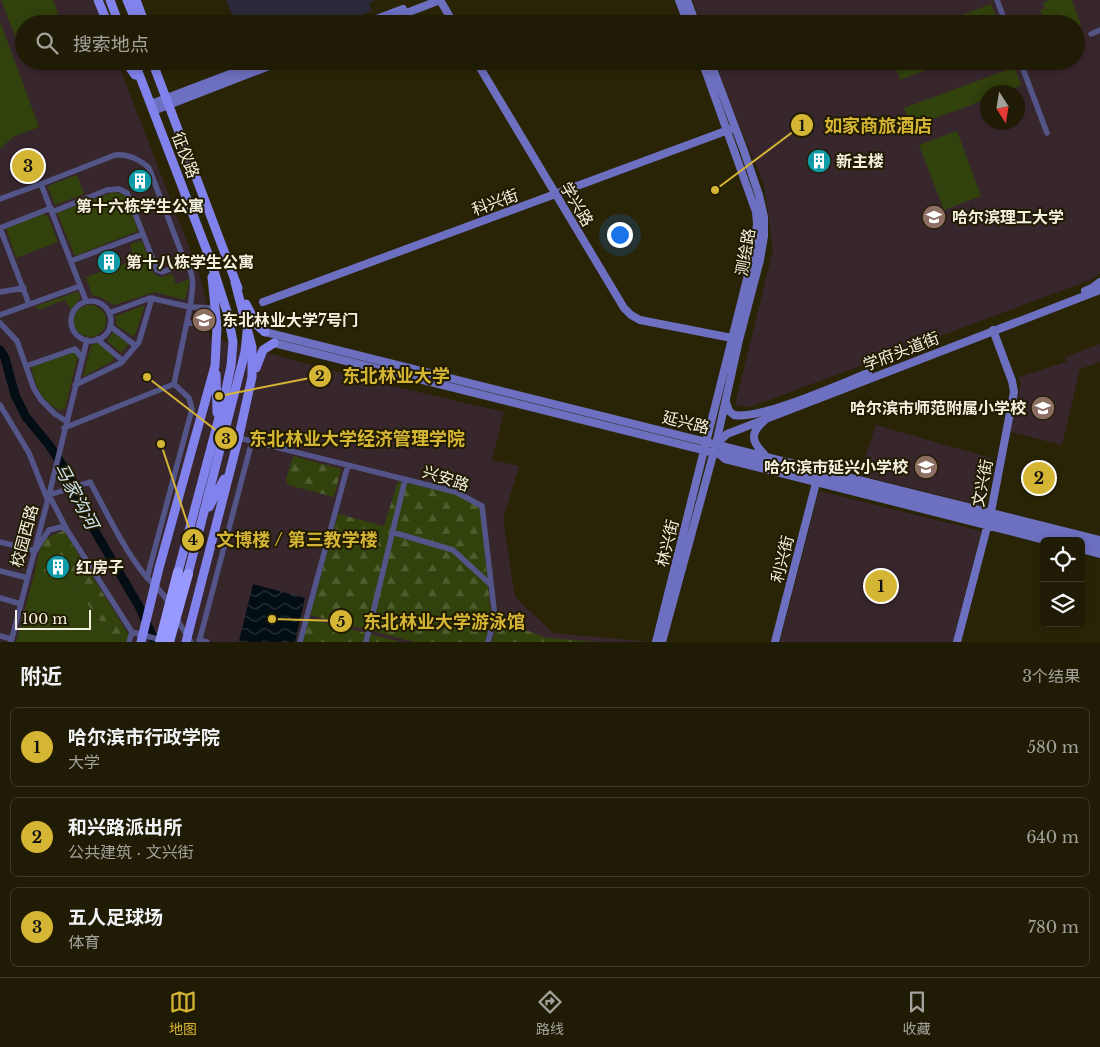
<!DOCTYPE html>
<html lang="zh">
<head>
<meta charset="utf-8">
<style>
	:root { --surface:#201b05; --page:#2d2813; --text:#f1f3f6; --muted:#a2a19a; --line:#3d3927; --accent:#d5b534 }
	body { margin:0; font-family:"Libre Baskerville","Noto Sans SC",serif; background:var(--page); color:var(--text) }
	.controls { position:absolute; right:15px; bottom:15px; display:grid; overflow:hidden; border-radius:8px; box-shadow:0 2px 8px #0003 }
	.controls button { width:45px; height:45px; display:grid; place-items:center; padding:0; border:0; border-bottom:1px solid var(--line); background:var(--surface); color:var(--text); font:25px sans-serif }
	.compass { position:absolute; left:980px; top:85px; width:45px; height:45px; border-radius:50%; background:var(--surface); box-shadow:0 2px 8px #0003; rotate:168deg }
	.scale { position:absolute; left:15px; bottom:12px; width:76px; box-sizing:border-box; padding-left:5px; border:2px solid #f3f0df; border-top:0; font-size:14px; line-height:18px; white-space:nowrap; color:#f3f0df; -webkit-text-stroke:4px #211b00; paint-order:stroke }
	.you { position:absolute; left:619px; top:234px; width:18px; height:18px; margin:-12px; border:4px solid #fff; border-radius:50%; background:#1a73e8; box-shadow:0 0 0 8px #1a73e833 }
	.badge { display:grid; place-items:center; width:32px; height:32px; border-radius:50%; background:var(--accent); color:#111; font-size:16px; font-weight:700 }
	.pin { position:absolute; translate:-50% -50%; border:2px solid #fff; box-shadow:0 1px 5px #0006 }
	.list { margin:0; padding:0; list-style:none }
	h2 { display:flex; justify-content:space-between; align-items:center; height:65px; margin:0; padding:0 20px; font-size:21px }
	h2 small { font-size:16px; font-weight:400; color:var(--muted) }
	.list li { display:grid; grid-template-columns:32px 1fr auto; gap:15px; align-items:center; box-sizing:border-box; height:80px; margin:0 10px 10px; padding:0 10px; border:1px solid var(--line); border-radius:8px }
	.list b { display:block; font-size:19px; white-space:nowrap }
	.list p { margin:0; font-size:16px; white-space:nowrap; color:var(--muted) }
	.list em { font-size:16px; font-style:normal; color:var(--muted) }
	.icon { flex:none; width:28px; height:28px; fill:none; stroke:currentColor; stroke-width:2; stroke-linecap:round; stroke-linejoin:round }
	.map { position:relative; flex:none; width:1100px; height:642px; overflow:hidden }
	.search { position:absolute; background:var(--surface); box-shadow:0 2px 8px #0003; left:15px; right:15px; top:15px; height:55px; display:flex; align-items:center; gap:12px; box-sizing:border-box; padding:0 18px; border-radius:28px; color:var(--muted); font-size:19px }
	.sheet { height:335px; background:var(--surface) }
	nav { display:flex; justify-content:space-around; align-items:center; box-sizing:border-box; height:70px; border-top:1px solid var(--line); background:var(--surface); font-size:14px; color:var(--muted) }
	nav a { display:grid; justify-items:center; gap:2px }
	nav .on { color:var(--accent) }
	.map>svg:first-child { display:block }
	.commercial { fill:#2c293a }
	.education { fill:#38262d; fill-rule:evenodd }
	.green { fill:#32420c }
	.forest { fill:url(#forest-firs) }
	.water { fill:url(#water-waves) }
	.lines { fill:none; stroke-linecap:round; stroke-linejoin:round }
	.river { stroke:#030d14; stroke-width:9 }
	.street { stroke:#535588; stroke-width:5.5 }
	.secondary { stroke:#6d6fc0; stroke-width:8 }
	.primary { stroke:#8282ec; stroke-width:9 }
	.highway { stroke:#9799ff; stroke-width:10 }
	.labels { text-anchor:middle; dominant-baseline:central; stroke-width:4; stroke-linejoin:round; paint-order:stroke }
	.street-label { font-size:16px; fill:#f3f0df; stroke:#211b00 }
	.poi-label { font-size:16px; font-weight:bold; fill:#f3f0df; stroke:#211b00; text-anchor:start }
	.water-label { font-size:18px; font-style:italic; fill:#cce1f0; stroke:#211b00 }
	.leader { fill:none; stroke:#d5b534; stroke-width:2 }
	.callout-dot { fill:#d5b534; stroke:#211b00; stroke-width:2 }
	.mark-label { font-size:15px; text-anchor:middle; font-weight:bold; fill:#111 }
	.callout-label { font-size:18px; text-anchor:middle; font-weight:bold; fill:#d5b534; stroke:#211b00; stroke-width:4; stroke-linejoin:round; paint-order:stroke }
</style>
</head>
<body>
<div class="map">
<svg width="1100" height="642" viewBox="0 0 1100 642">
	<defs>
		<pattern id="forest-firs" width="22" height="20" patternUnits="userSpaceOnUse" patternTransform="scale(1.25)"><rect width="22" height="20" fill="#32420c"/><path d="M5 1l3.5 6h-7zM16 11l3.5 6h-7z" fill="#505e2f"/></pattern>
		<pattern id="water-waves" width="16" height="10" patternUnits="userSpaceOnUse" patternTransform="scale(1.25)"><rect width="16" height="10" fill="#030d14"/><path d="M0 5q4-4 8 0t8 0" fill="none" stroke="#283136"/></pattern>
	</defs>
	<rect width="100%" height="100%" fill="#2a2407"/>
	<!-- commercial -->
	<path class="commercial" d="M226,0H376L369,3L372,11L338,24H236Z"/>
	<!-- education -->
	<path class="education" d="M0,0H93L103,24H24V61H117L199,273L209,314V337L371,381L504,412L492,460L519,466L503,519L515,597L553,633L651,642H0Z
		M693,0H1100V273L1090,280L750,407L735,405L773,250L764,184L733,110L715,61H1076V24H701ZM988,92H1018V122H988Z
		M1100,344V362L1080,369L1062,445L1010,432L1021,384L1018,377L1066,362L1065,357Z
		M876,425L991,458L980,505L859,475Z
		M819,491L981,531L953,642H780Z"/>
	<!-- green -->
	<path class="green" d="M1,0H53L62,24H24V53L22,54Z
		M1049,0H1072L1081,25L1076,26V24H1045L1040,10L1045,8L1043,3Z
		M991,4L999,24H937Z
		M0,21L39,127L13,137L0,149Z
		M894,61H951L900,80Z
		M1015,67L1021,86L1004,92H988L987,99L911,127L904,108Z
		M957,131L981,196L944,210L919,145Z
		M35,154L41,171L21,178L15,161Z
		M77,175L84,194L55,205L48,188L50,185Z
		M113,192L125,195L138,231L75,256L57,213Z
		M43,214L48,216L58,242L16,258L6,228Z
		M142,241L154,274L161,277L172,274L176,284L190,279L185,300L155,292L114,305L100,297L92,295L86,277L135,260L130,244Z
		M77,292H79L80,298L71,310L65,300L37,310L36,306Z
		M145,305L135,335L133,336L116,325V316Z
		M74 321a16 16 0 1 1 32 0a16 16 0 1 1-32 0Z
		M113,332L129,344L121,353L107,341Z
		M98,343L114,356L113,361L83,377L91,345Z
		M72,351L75,353L78,356L65,408L60,410C41,402 36,387 31,367Z
		M35,571L52,573L70,582L117,642H16Z"/>
	<!-- forest -->
	<path class="forest" d="M293,456L341,469L334,497L288,485L286,479Z
		M398,481L454,494L480,508L491,616L485,642H415L310,615L338,514L384,526Z
		M64,531L129,635L127,642H117L70,582L52,573L35,571C41,548 38,538 64,531Z
		M308,618L401,642H302Z
		M498,620L547,638L600,642H492Z"/>
	<!-- water -->
	<path class="water" d="M253,584L305,598L295,642H245L239,641Z"/>
	<g class="lines">
		<!-- river -->
		<path class="river" d="M0,350L5,358L15,395L26,417L49,445L71,478L78,502L140,608L155,642"/>
		<!-- street -->
		<path class="street" d="M997,0L1006,24
			M1091,34L1100,30
			M1020,61L1047,133
			M41,184L115,155C126,153 141,160 149,168L183,257C196,275 193,287 190,307L215,308
			M0,199L41,184L86,301
			M52,212L107,190L119,189L127,193L157,270L162,272L187,263
			M0,228L29,304
			M0,228L51,208
			M71,261L143,234
			M0,292L24,288
			M71 321a20 20 0 1 1 40 0a20 20 0 1 1-40 0Z
			M0,315L80,286
			M0,323L17,341L34,389L41,400L55,414L66,421
			M187,323L217,325
			M110,326L136,346
			M97,339L123,361
			M26,366L75,349L82,358
			M75,385L121,363L139,342L152,298
			M0,405L29,453L48,501
			M64,428L174,384L190,307L150,298L109,313
			M239,438L456,492L482,506L495,617L488,642
			M49,495L90,482C106,511 123,548 144,574C153,585 162,590 169,604
			M49,495L67,530L132,632L129,642
			M392,532L453,550L491,585
			M0,542L35,551L49,530L61,527L67,530
			M0,571L28,578
			M147,578L192,409L189,398L174,384
			M0,598L21,604
			M176,618L191,642
			M132,632L161,640
			M0,636L12,639
			M199,640L207,642
			M11,642L49,495L87,340
			M199,642L252,441
			M300,642L348,465
			M366,642L405,480"/>
		<!-- secondary -->
		<path class="secondary" d="M679,0L688,24
			M687,0L696,24
			M363,24L403,9
			M378,24L440,0L454,24
			M476,61L624,308L631,315L640,320L737,339
			M151,104L264,61
			M153,111L282,61
			M1085,291L1092,288L1100,282
			M263,302L731,129
			M265,332L1100,540
			M274,343L719,454L725,459L1049,541
			M726,402L729,411L734,415C760,420 840,384 868,373
			M716,444L727,434L1100,290
			M719,454L726,452L1079,541
			M764,454C751,441 750,433 764,421
			M1081,541L1100,546
			M1081,549L1100,554
			M656,642L755,247L757,224L756,212L702,61
			M662,642L716,444L739,340L760,260L764,236V217L759,195L744,151L710,61
			M775,642L816,483
			M957,642L991,512L1014,392L1012,381L993,330"/>
		<!-- primary -->
		<path class="primary" d="M98,0L108,24
			M110,0L119,24
			M127,0L137,24
			M136,0L145,24
			M125,61L135,75
			M134,61L210,259L228,315L233,342L231,366L224,399L178,572
			M152,61L238,288
			M246,304L257,325L265,332
			M256,368L263,350L274,343
			M216,374L217,413
			M209,507L224,479
			M188,574L245,352L247,332
			M141,642L159,568L215,366L217,327L212,277
			M186,642L238,440L252,377V347L235,282"/>
		<!-- highway -->
		<path class="highway" d="M160,642L178,572
			M169,642L188,574"/>
	</g>
	<!-- icons -->
	<defs>
		<g id="building-disc" transform="scale(1.25)"><circle r="9.5" fill="#0f9aa8" stroke="#211b00"/><path d="M-4-6H4V6H1V3H-1V6H-4ZM-2.5-4.3h1.7v1.8h-1.7ZM.8-4.3h1.7v1.8H.8ZM-2.5-1h1.7V.8h-1.7ZM.8-1h1.7V.8H.8Z" fill="#fff"/></g>
		<g id="university-disc" transform="scale(1.25)"><circle r="9.5" fill="#8d6e63" stroke="#211b00"/><path d="M0-5L7-2L0 1L-7-2ZM-4 1L0 2.5L4 1V4Q0 6-4 4Z" fill="#fff"/></g>
		<g id="school-disc" transform="scale(1.25)"><circle r="9.5" fill="#8d6e63" stroke="#211b00"/><path d="M0-5L7-2L0 1L-7-2ZM-4 1L0 2.5L4 1V4Q0 6-4 4Z" fill="#fff"/></g>
	</defs>
	<g fill-rule="evenodd">
		<use href="#building-disc" x="819" y="161"/>
		<use href="#building-disc" x="140" y="181"/>
		<use href="#university-disc" x="934" y="217"/>
		<use href="#building-disc" x="109" y="262"/>
		<use href="#school-disc" x="204" y="320"/>
		<use href="#school-disc" x="1043" y="408"/>
		<use href="#school-disc" x="926" y="467"/>
		<use href="#building-disc" x="58" y="567"/>
	</g>
	<g class="labels">
		<!-- street labels -->
		<g class="street-label">
			<text transform="translate(186 155) rotate(69)">征仪路</text>
			<text transform="translate(495 202) rotate(-20)">科兴街</text>
			<text transform="translate(577 204) rotate(59)">学兴路</text>
			<text transform="translate(745 252) rotate(-80)">测绘路</text>
			<text transform="translate(901 351) rotate(-21)">学府头道街</text>
			<text transform="translate(686 422) rotate(14)">延兴路</text>
			<text transform="translate(446 478) rotate(18)">兴安路</text>
			<text transform="translate(982 483) rotate(-79)">文兴街</text>
			<text transform="translate(24 536) rotate(-75)">校园西路</text>
			<text transform="translate(667 543) rotate(-76)">林兴街</text>
			<text transform="translate(782 559) rotate(-76)">利兴街</text>
		</g>
		<!-- poi labels -->
		<g class="poi-label">
			<text x="836" y="161">新主楼</text>
			<text x="140" y="206" text-anchor="middle">第十六栋学生公寓</text>
			<text x="952" y="217">哈尔滨理工大学</text>
			<text x="126" y="262">第十八栋学生公寓</text>
			<text x="222" y="320">东北林业大学7号门</text>
			<text x="1026" y="408" text-anchor="end">哈尔滨市师范附属小学校</text>
			<text x="908" y="467" text-anchor="end">哈尔滨市延兴小学校</text>
			<text x="76" y="567">红房子</text>
		</g>
		<!-- water labels -->
		<g class="water-label">
			<text transform="translate(76 496) rotate(62)">马家沟河</text>
		</g>
	</g>
	<!-- callouts -->
	<path class="leader" d="M715 190L802 125M219 396L320 376M147 377L226 438M161 444L193 540M272 619L341 621"/>
	<g class="callout-dot">
		<circle cx="715" cy="190" r="5"/>
		<circle cx="219" cy="396" r="5"/>
		<circle cx="147" cy="377" r="5"/>
		<circle cx="161" cy="444" r="5"/>
		<circle cx="272" cy="619" r="5"/>
		<circle cx="802" cy="125" r="12"/>
		<circle cx="320" cy="376" r="12"/>
		<circle cx="226" cy="438" r="12"/>
		<circle cx="193" cy="540" r="12"/>
		<circle cx="341" cy="621" r="12"/>
	</g>
	<g class="mark-label">
		<text x="802" y="131">1</text>
		<text x="320" y="381">2</text>
		<text x="226" y="444">3</text>
		<text x="193" y="545">4</text>
		<text x="341" y="627">5</text>
	</g>
	<g class="callout-label">
		<text x="878" y="132">如家商旅酒店</text>
		<text x="396" y="382">东北林业大学</text>
		<text x="357" y="445">东北林业大学经济管理学院</text>
		<text x="297" y="546">文博楼 / 第三教学楼</text>
		<text x="444" y="628">东北林业大学游泳馆</text>
	</g>
</svg>
<div class="controls">
<button><svg class="icon" aria-label="locate" viewBox="0 0 24 24"><circle cx="12" cy="12" r="6"/><path d="M12 2v4M12 18v4M2 12h4M18 12h4"/></svg></button>
<button><svg class="icon" aria-label="layers" viewBox="0 0 24 24"><path d="M12 4l9 5-9 5-9-5zM3 14l9 5 9-5"/></svg></button>
</div>
<svg class="compass" viewBox="-18 -18 36 36"><path d="M0-13l5 13h-10z" fill="#e53935"/><path d="M0 13l5-13h-10z" fill="#a2a19a"/></svg>
<div class="scale">100 m</div>
<div class="you"></div>
<div class="pin badge" style="left:881px;top:586px">1</div>
<div class="pin badge" style="left:1039px;top:478px">2</div>
<div class="pin badge" style="left:28px;top:166px">3</div>
<div class="search"><svg class="icon" aria-label="search" viewBox="0 0 24 24"><circle cx="10" cy="10" r="6"/><path d="M15 15l6 6"/></svg>搜索地点</div>
</div>
<section class="sheet">
<h2>附近<small>3个结果</small></h2>
<ul class="list">
<li><span class="badge">1</span><div><b>哈尔滨市行政学院</b><p>大学</p></div><em>580 m</em></li>
<li><span class="badge">2</span><div><b>和兴路派出所</b><p>公共建筑 · 文兴街</p></div><em>640 m</em></li>
<li><span class="badge">3</span><div><b>五人足球场</b><p>体育</p></div><em>780 m</em></li>
</ul>
</section>
<nav>
<a class="on"><svg class="icon" aria-label="map" viewBox="0 0 24 24"><path d="M3 6l6-2 6 2 6-2v14l-6 2-6-2-6 2zM9 4v14M15 6v14"/></svg>地图</a>
<a><svg class="icon" aria-label="directions" viewBox="0 0 24 24"><path d="M12 3l9 9-9 9-9-9zM9 14v-3h6M13 9l2 2-2 2"/></svg>路线</a>
<a><svg class="icon" aria-label="saved" viewBox="0 0 24 24"><path d="M7 4h10v16l-5-4-5 4z"/></svg>收藏</a>
</nav>
</body>
</html>
